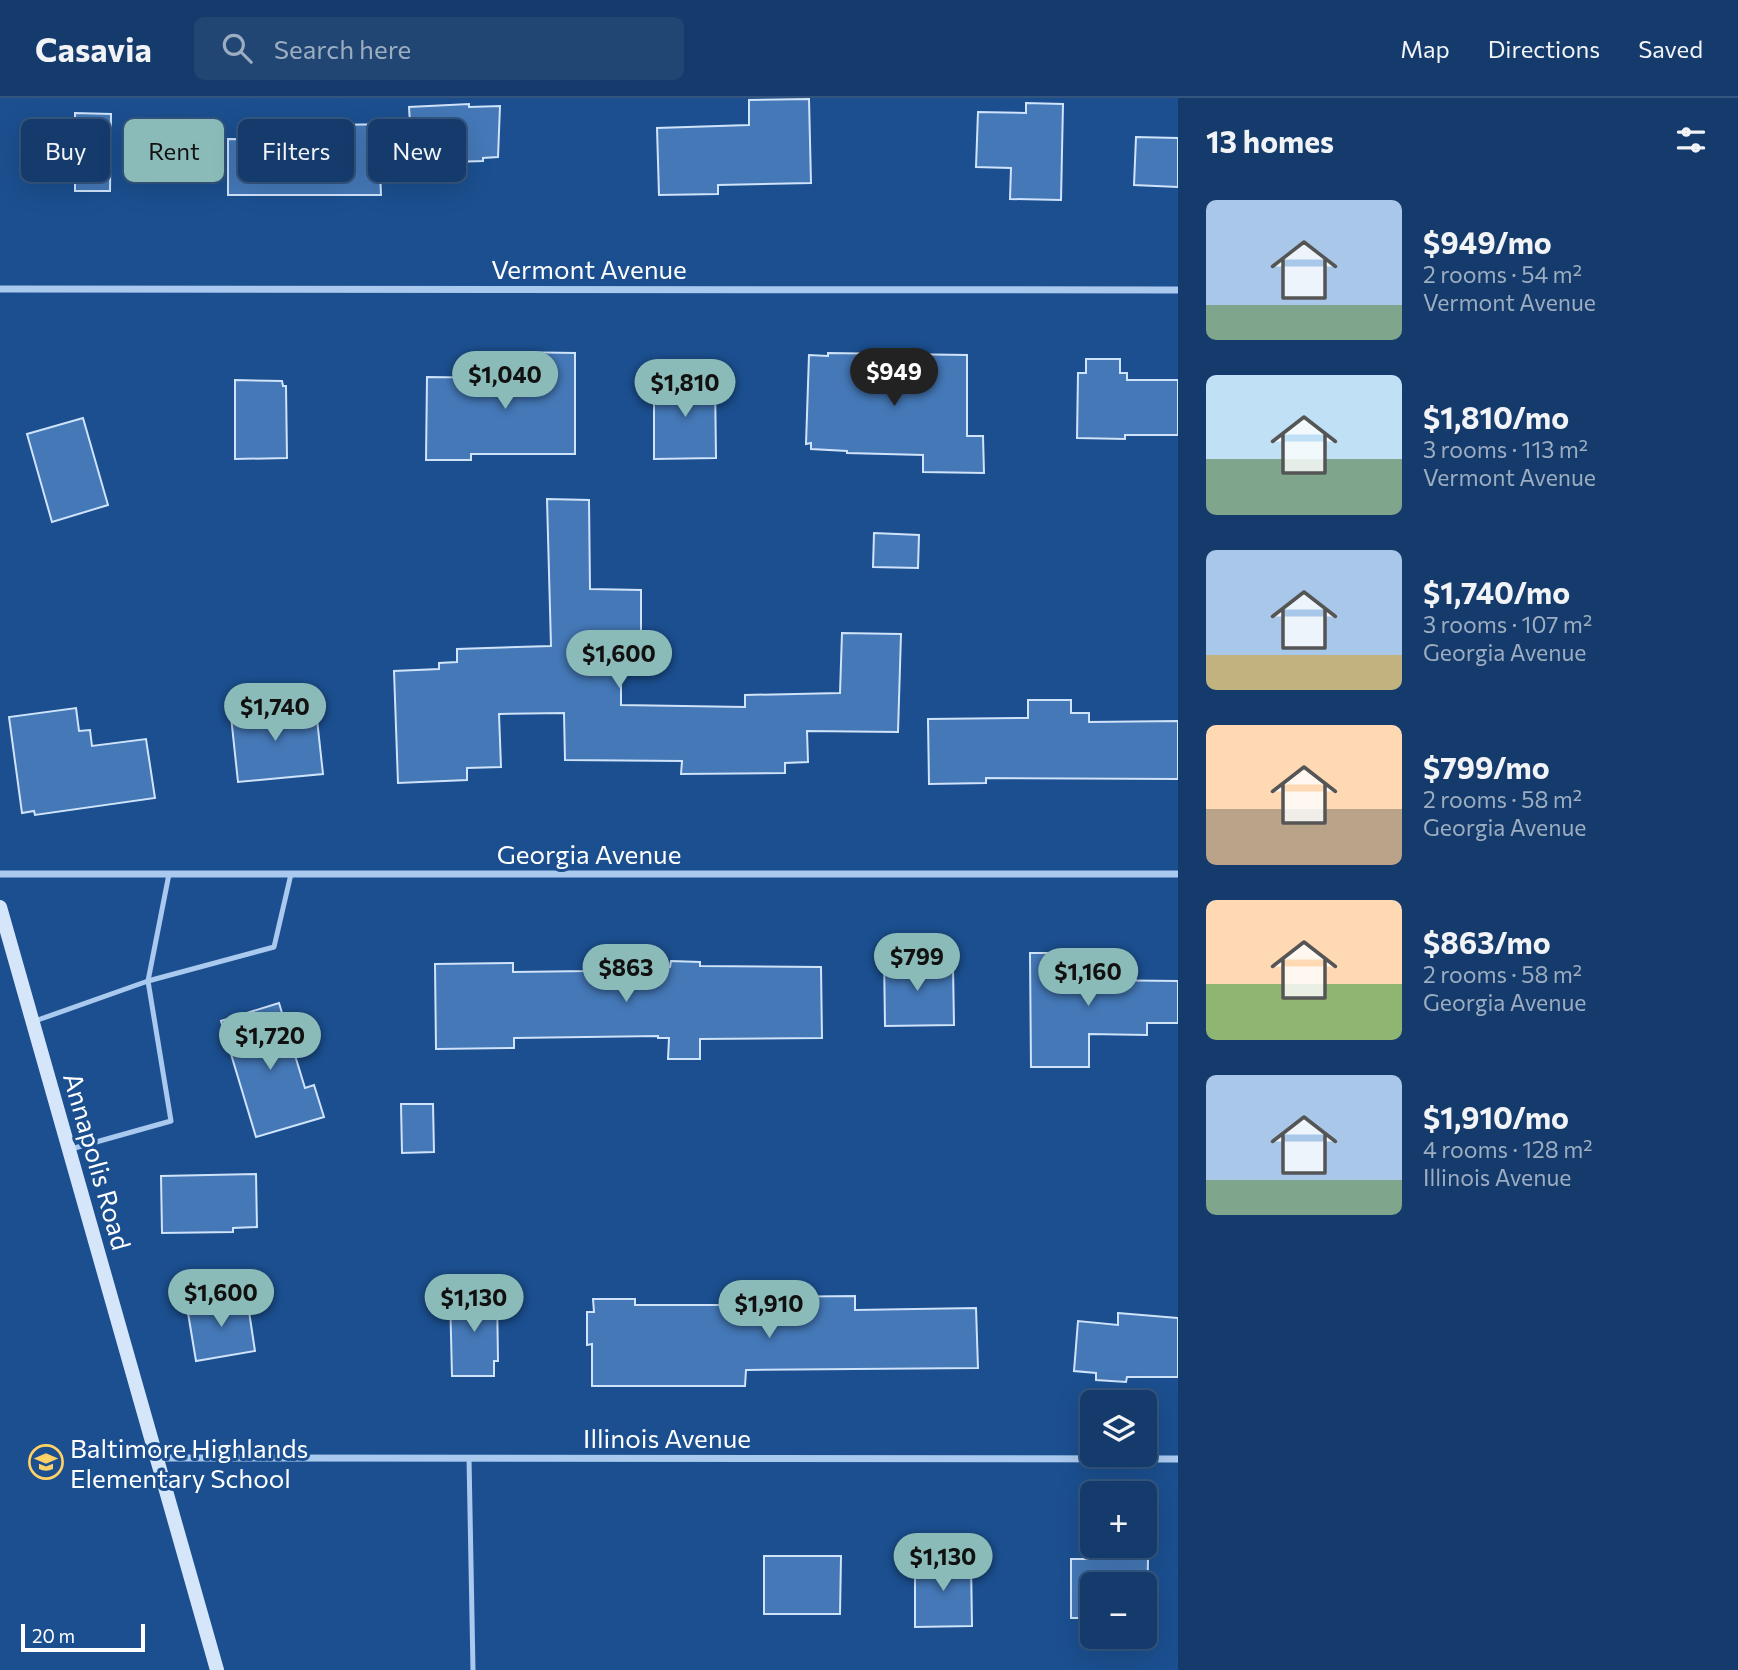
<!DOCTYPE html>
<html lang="en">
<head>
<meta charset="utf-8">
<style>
	:root { --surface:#143b6b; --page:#214673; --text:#f1f3f6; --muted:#9dadc1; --line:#33557e; --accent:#8bbbb9 }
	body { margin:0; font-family:Commissioner,sans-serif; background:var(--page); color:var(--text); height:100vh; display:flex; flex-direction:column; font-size:26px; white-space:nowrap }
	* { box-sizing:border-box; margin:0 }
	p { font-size:23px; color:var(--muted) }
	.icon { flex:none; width:38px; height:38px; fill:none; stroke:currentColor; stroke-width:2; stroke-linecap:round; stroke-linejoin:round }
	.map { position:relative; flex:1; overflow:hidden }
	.drawer { display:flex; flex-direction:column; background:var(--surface); width:560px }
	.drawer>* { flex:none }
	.hud { position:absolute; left:21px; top:21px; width:665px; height:63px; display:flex; gap:14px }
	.tools { position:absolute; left:1080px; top:1292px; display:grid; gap:14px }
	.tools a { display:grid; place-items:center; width:77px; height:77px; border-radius:10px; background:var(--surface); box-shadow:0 7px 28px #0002,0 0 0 2px var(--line); font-size:35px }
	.scale { position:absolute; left:21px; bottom:18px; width:124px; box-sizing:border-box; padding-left:7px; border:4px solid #fff; border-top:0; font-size:19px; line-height:24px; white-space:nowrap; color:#fff; -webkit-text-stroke:5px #1b4f8f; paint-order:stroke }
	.price { position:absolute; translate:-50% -60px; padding:0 16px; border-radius:24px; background:var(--accent); color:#111; font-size:23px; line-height:46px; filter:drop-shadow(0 2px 4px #0008) }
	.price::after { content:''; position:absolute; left:50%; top:42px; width:21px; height:16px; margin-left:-10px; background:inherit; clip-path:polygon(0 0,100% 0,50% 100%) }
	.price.active { background:#222; color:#fff }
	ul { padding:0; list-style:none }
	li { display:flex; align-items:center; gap:21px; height:175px; padding:0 28px }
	li span { display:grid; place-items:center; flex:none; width:196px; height:140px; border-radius:10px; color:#555 }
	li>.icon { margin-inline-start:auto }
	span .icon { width:84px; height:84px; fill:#fffc; stroke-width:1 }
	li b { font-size:30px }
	h2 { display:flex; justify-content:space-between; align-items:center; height:84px; padding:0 28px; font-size:30px }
	.pill { padding:0 24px; border-radius:10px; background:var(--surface); box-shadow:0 7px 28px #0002,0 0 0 2px var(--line); font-size:24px; line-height:63px }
	.pill.active { background:var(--accent); color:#111 }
	header { display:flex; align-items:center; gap:42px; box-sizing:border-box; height:98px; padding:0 35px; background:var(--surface); border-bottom:2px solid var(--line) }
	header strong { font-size:33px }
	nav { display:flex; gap:38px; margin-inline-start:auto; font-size:24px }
	.search { width:490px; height:63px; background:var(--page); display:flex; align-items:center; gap:18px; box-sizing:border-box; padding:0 24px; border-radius:10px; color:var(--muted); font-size:26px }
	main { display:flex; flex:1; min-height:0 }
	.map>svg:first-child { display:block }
	.building { fill:#4478b7; stroke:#cfe3fa; stroke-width:2 }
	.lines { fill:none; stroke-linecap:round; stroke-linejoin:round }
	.service { stroke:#a9c9ee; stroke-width:5 }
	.minor { stroke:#a9c9ee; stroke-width:7 }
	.secondary { stroke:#d6e6fa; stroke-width:14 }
	.labels { text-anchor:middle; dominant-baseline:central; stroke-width:6; stroke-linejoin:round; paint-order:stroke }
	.street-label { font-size:26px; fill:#fff; stroke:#1b4f8f }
	.poi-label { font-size:26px; fill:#fff; stroke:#1b4f8f; text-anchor:start }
</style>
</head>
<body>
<header>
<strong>Casavia</strong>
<div class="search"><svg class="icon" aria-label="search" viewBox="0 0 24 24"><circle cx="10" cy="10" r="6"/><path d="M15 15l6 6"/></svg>Search here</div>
<nav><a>Map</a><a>Directions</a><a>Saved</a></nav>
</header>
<main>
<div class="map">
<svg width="1178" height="1572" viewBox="0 0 1178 1572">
	<rect width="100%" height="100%" fill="#1b4f8f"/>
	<g class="building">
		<polygon points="809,1 811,85 718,87 718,96 659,97 657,30 749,27 749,2"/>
		<polygon points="1026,5 1063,6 1061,102 1010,101 1011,70 976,69 978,14 1026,15"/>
		<polygon points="469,6 469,9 500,8 498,59 483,60 483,63 453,64 453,68 380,72 381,97 228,97 228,41 318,42 318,27 410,26 409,9"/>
		<polygon points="75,15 111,16 110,93 75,93"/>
		<polygon points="1136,39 1178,40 1178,89 1134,87"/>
		<polygon points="513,254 575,255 575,356 471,356 471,362 426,362 427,279 513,280"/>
		<polygon points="828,255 967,257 967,338 983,338 984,375 923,374 923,357 847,355 847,353 811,351 811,345 806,346 809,257 828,258"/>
		<polygon points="1086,261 1120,261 1120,275 1127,275 1127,282 1178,282 1178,337 1125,337 1125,341 1077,340 1078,275 1086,275"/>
		<polygon points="715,281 716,360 654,361 654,282"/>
		<polygon points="235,282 282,283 283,288 286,288 287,360 235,361"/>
		<polygon points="83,320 108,407 52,424 27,336"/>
		<polygon points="547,401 589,402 590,491 641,492 641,544 621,544 621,607 745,609 745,597 840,595 842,535 901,536 898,634 807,633 808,664 785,665 785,675 681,676 682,663 565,662 564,615 499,616 501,669 467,670 467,682 398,685 394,573 439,571 439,565 457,564 457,551 551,548"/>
		<polygon points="874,435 919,437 918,470 873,469"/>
		<polygon points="1028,602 1071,602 1071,615 1089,615 1089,624 1178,623 1178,681 986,680 986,685 929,686 928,621 1028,620"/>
		<polygon points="270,605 271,617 316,612 323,676 238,684 230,609"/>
		<polygon points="76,610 79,633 90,632 92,648 146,641 155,700 35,717 34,713 22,715 9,619"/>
		<polygon points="1030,855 1088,855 1089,882 1178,883 1178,925 1147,925 1147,937 1089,936 1089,969 1031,969"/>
		<polygon points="884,856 917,856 917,869 953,868 954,927 885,928"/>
		<polygon points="671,863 700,864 700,868 821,869 822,940 700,941 700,961 668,961 669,940 658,940 658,938 514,940 514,950 436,951 435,866 513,865 513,874 588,873 588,870 670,869"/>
		<polygon points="279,905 305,990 314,987 324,1019 256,1039 221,923"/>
		<polygon points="401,1006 433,1006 434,1054 402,1055"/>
		<polygon points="256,1076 257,1129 233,1130 233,1134 162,1135 161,1078"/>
		<polygon points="450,1196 497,1196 498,1263 494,1263 494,1278 452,1278"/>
		<polygon points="855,1198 855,1212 976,1210 978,1270 746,1272 745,1288 592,1288 592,1246 587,1247 587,1214 594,1214 593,1201 635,1201 635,1207 763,1207 763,1199"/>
		<polygon points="247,1200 255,1253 196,1263 187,1209"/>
		<polygon points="1118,1215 1178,1220 1178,1279 1127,1279 1126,1284 1096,1282 1096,1275 1074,1273 1078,1223 1118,1227"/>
		<polygon points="764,1458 841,1458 840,1516 764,1516"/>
		<polygon points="949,1458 949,1464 971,1464 972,1528 915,1529 915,1459"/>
		<polygon points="1071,1461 1148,1461 1147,1520 1144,1520 1144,1486 1092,1486 1092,1520 1071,1520"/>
	</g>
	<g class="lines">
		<g class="service">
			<polyline points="35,923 148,883 169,776"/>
			<polyline points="71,1051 171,1023 148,883 274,849 291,776"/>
			<polyline points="469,1360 473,1572"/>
		</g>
		<g class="minor">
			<polyline points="0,191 1178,192"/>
			<polyline points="0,776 1178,776"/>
			<polyline points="158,1360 1178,1361"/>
		</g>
		<polyline class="secondary" points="0,809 217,1572"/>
	</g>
	<defs>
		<g id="school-ring" transform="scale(1.75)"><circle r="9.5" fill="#1b4f8f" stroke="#ffd166" stroke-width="1.5"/><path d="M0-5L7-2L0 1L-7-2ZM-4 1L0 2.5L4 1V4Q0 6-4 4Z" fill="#ffd166"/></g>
	</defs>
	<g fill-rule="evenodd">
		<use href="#school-ring" x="46" y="1364"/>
	</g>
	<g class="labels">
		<g class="street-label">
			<text x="589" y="170">Vermont Avenue</text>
			<text x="589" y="755">Georgia Avenue</text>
			<text transform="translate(98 1063) rotate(74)">Annapolis Road</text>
			<text x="667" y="1339">Illinois Avenue</text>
		</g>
		<g class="poi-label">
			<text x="70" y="1349">Baltimore Highlands<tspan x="70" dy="30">Elementary School</tspan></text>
		</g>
	</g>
</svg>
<div class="tools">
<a><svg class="icon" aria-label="layers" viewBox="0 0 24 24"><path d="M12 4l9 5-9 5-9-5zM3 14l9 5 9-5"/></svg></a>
<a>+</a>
<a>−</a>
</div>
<div class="scale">20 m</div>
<b class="price active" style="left:894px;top:310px">$949</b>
<b class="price" style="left:505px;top:313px">$1,040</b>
<b class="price" style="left:685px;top:321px">$1,810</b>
<b class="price" style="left:619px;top:592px">$1,600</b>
<b class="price" style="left:275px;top:645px">$1,740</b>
<b class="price" style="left:917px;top:895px">$799</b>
<b class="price" style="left:626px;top:906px">$863</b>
<b class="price" style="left:1088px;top:910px">$1,160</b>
<b class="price" style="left:270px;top:974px">$1,720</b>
<b class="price" style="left:221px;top:1231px">$1,600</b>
<b class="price" style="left:474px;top:1236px">$1,130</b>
<b class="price" style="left:769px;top:1242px">$1,910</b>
<b class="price" style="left:943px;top:1495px">$1,130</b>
<div class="hud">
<a class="pill">Buy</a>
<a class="pill active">Rent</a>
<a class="pill">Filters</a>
<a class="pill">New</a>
</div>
</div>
<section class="drawer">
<h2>13 homes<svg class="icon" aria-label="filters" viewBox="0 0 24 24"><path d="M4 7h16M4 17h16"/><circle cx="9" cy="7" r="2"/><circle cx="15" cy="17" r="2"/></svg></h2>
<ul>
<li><span style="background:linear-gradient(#a9c7e8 75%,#7fa58c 0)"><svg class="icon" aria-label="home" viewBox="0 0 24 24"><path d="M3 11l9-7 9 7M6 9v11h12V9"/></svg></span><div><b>$949/mo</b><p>2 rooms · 54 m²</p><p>Vermont Avenue</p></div></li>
<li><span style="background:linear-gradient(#bfe0f5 60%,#7fa58c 0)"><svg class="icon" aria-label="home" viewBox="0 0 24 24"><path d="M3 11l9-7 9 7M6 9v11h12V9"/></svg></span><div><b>$1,810/mo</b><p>3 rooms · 113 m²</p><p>Vermont Avenue</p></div></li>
<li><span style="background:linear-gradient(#a9c7e8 75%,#c2b280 0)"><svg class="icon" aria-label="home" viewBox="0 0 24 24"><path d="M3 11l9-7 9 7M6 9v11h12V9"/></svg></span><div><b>$1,740/mo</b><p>3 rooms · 107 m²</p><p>Georgia Avenue</p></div></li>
<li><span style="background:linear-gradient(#ffd9b3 60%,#b9a48a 0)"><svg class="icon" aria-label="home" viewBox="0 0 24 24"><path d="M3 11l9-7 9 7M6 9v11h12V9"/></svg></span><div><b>$799/mo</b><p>2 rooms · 58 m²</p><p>Georgia Avenue</p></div></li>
<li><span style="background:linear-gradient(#ffd9b3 60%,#8fb573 0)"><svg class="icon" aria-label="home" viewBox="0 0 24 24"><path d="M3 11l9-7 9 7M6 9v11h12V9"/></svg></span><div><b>$863/mo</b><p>2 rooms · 58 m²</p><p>Georgia Avenue</p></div></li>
<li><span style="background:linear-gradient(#a9c7e8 75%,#7fa58c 0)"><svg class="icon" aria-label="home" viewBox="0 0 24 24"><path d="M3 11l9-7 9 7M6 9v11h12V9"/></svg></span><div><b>$1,910/mo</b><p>4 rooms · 128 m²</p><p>Illinois Avenue</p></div></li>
</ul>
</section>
</main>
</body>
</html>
